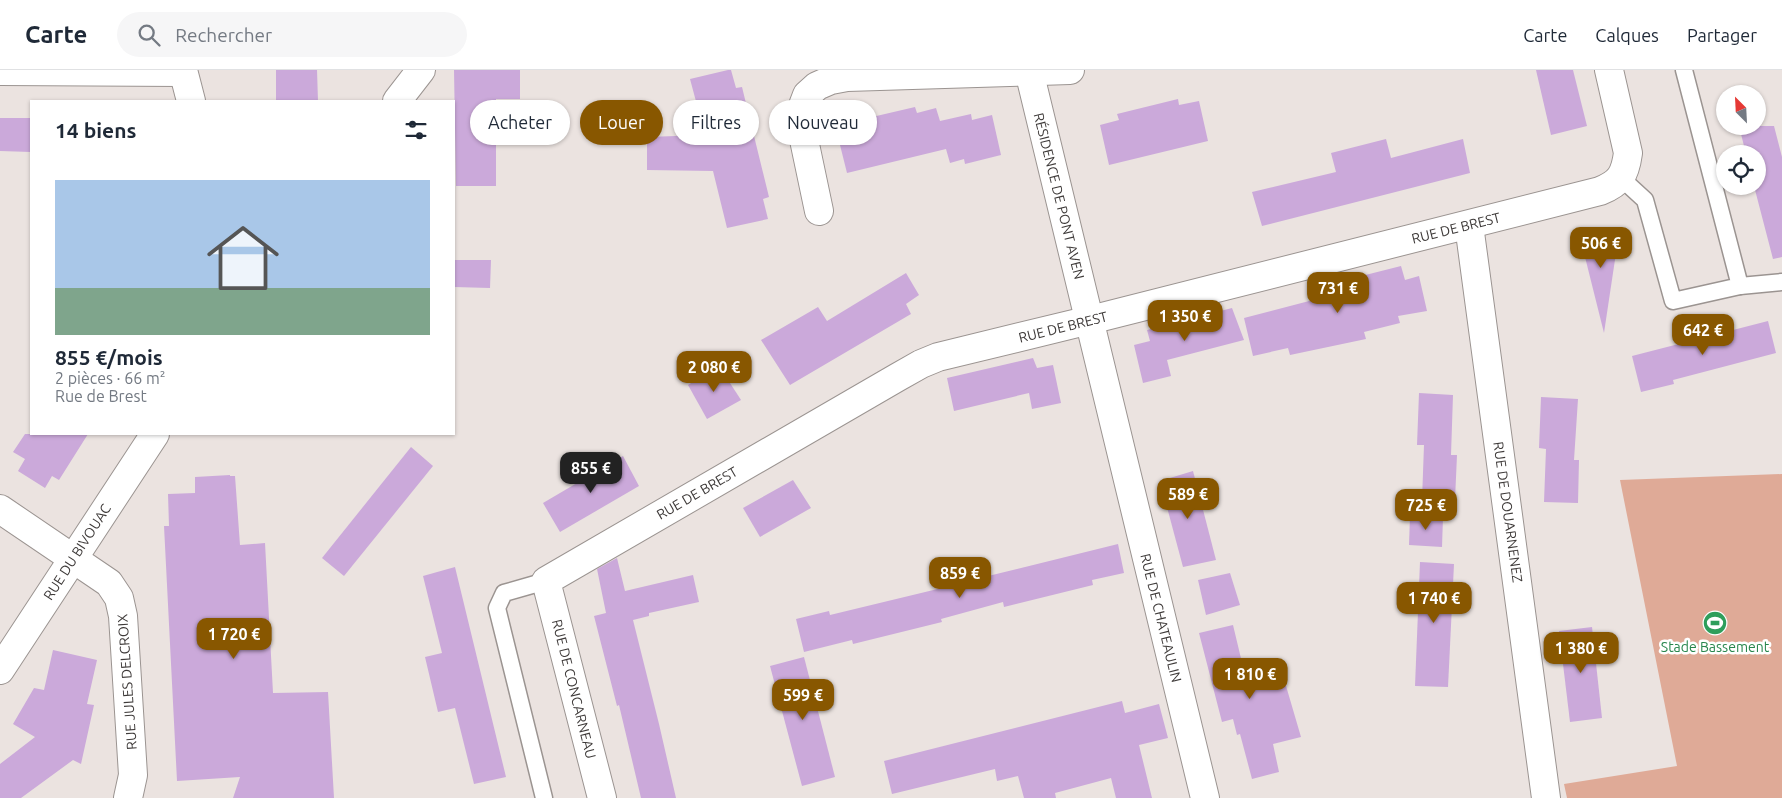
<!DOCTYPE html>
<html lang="fr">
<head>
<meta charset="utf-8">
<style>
	:root { --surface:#fff; --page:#f6f6f7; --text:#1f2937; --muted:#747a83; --line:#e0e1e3; --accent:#885700 }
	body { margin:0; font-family:Ubuntu,sans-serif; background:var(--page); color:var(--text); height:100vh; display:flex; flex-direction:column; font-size:19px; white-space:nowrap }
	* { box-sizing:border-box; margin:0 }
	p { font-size:16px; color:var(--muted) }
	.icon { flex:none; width:28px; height:28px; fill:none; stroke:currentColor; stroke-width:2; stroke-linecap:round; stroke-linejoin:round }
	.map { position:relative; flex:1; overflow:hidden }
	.side { position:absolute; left:30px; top:30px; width:425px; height:335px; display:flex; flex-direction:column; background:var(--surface); border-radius:0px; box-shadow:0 1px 4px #0004 }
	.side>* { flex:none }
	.guide { position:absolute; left:470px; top:30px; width:475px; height:45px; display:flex; gap:10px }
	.needle { width:32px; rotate:336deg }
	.controls { position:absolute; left:1716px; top:15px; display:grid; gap:10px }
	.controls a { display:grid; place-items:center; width:50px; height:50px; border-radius:50%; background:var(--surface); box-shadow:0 1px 4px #0004; font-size:25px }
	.price { position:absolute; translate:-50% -42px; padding:0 11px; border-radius:10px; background:var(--accent); color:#fff; font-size:16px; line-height:32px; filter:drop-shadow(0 1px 2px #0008) }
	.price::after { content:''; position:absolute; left:50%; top:30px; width:15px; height:11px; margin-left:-8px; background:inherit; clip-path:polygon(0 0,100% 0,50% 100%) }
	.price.current { background:#222; color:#fff }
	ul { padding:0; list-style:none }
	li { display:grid; align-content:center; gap:10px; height:265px; padding:0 25px }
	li+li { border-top:1px solid var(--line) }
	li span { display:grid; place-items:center; height:155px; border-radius:0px; color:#555 }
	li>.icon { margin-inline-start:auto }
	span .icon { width:90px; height:90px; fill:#fffc; stroke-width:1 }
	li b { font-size:21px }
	h2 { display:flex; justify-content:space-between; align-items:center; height:60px; padding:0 25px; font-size:21px }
	.pill { padding:0 18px; border-radius:22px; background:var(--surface); box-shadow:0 1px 4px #0004; font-size:18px; line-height:45px }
	.pill.current { background:var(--accent); color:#fff }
	header { display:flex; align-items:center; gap:30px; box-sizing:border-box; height:70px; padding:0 25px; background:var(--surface); border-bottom:1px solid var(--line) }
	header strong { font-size:24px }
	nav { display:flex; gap:28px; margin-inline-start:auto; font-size:18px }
	.search { width:350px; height:45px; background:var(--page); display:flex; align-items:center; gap:12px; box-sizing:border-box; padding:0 18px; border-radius:28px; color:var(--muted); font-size:19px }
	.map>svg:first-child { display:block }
	.green { fill:#dfaa97 }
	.building { fill:#cba9da }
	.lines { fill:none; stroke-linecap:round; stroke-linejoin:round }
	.service-casing { stroke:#9b9491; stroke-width:19 }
	.minor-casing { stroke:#9b9491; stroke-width:30 }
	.service { stroke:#fff; stroke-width:16 }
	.minor { stroke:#fff; stroke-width:28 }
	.labels { text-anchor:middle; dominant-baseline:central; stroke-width:5; stroke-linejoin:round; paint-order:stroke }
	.street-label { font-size:14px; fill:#3e3a39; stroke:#fff }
	.leisure-label { font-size:14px; fill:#27864d; stroke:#fff }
</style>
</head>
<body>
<header>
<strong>Carte</strong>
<div class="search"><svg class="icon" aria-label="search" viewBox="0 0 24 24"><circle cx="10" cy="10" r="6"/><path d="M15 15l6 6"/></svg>Rechercher</div>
<nav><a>Carte</a><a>Calques</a><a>Partager</a></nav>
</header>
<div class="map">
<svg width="1782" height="728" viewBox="0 0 1782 728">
	<rect width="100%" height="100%" fill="#ebe3e0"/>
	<polygon class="green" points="1782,404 1782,728 1567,728 1564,714 1677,696 1620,410"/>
	<g class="building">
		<polygon points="276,0 317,0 318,31 276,31"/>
		<polygon points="454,0 520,0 520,29 496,29 496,116 456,116"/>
		<polygon points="728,0 731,0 736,18 742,17 769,127 763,129 768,149 727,158 713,101 647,100 647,67 705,65 690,9"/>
		<polygon points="1536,0 1573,0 1587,56 1551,65"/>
		<polygon points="1178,29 1179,35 1199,31 1208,71 1109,95 1100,55 1119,50 1117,44"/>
		<polygon points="915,37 917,43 936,38 940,51 971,44 972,50 992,45 1001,85 965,94 964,89 950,93 946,79 847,103 837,63 856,58 855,51"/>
		<polygon points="0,48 31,48 31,82 0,81"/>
		<polygon points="1758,56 1774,56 1782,87 1782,187 1773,189 1754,116 1758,116 1758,84 1746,84 1740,60"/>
		<polygon points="1386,69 1391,88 1463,69 1470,103 1262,156 1252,122 1336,102 1331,83"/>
		<polygon points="1619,163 1604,263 1581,171"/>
		<polygon points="454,190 491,190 490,218 454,217"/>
		<polygon points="1401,196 1405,210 1419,206 1427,241 1398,246 1400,253 1364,262 1366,269 1290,285 1288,278 1253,286 1244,248 1313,230 1310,219"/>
		<polygon points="906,203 919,225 906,234 911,244 790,315 761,270 818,237 827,251"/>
		<polygon points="1232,238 1244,270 1167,290 1171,306 1143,313 1134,275 1150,271 1147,260"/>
		<polygon points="1768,251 1776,283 1673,310 1674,314 1641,322 1632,286"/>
		<polygon points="1033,288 1037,298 1053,295 1061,333 1032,339 1029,323 954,341 947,308"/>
		<polygon points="719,296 741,330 707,349 688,315"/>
		<polygon points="1419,323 1453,325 1451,385 1457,385 1455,430 1422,430 1424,375 1417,375"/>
		<polygon points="1541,327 1578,329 1574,390 1579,390 1578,433 1544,432 1546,379 1539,378"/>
		<polygon points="25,364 88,364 59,410 52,406 45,418 18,401 25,389 13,382"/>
		<polygon points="411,377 433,396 344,506 322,488"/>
		<polygon points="623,386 639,416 560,462 543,433"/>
		<polygon points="1193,401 1216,490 1183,497 1160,411"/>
		<polygon points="230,405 230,406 235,406 240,475 265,473 273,623 328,622 334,728 233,728 240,707 177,711 164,456 169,456 168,424 195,423 195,407"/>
		<polygon points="793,410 811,438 760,467 743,438"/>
		<polygon points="1410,446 1443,447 1442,477 1409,475"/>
		<polygon points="1118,474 1124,503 1092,510 1093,515 1004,537 1003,532 941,549 942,552 853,574 852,570 804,582 796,549 829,541 830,545 950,516 949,512 979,504 980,508"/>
		<polygon points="617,488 625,521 693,505 699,532 649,543 649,546 633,550 659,654 676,728 641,728 619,635 617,636 594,546 606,543 597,499"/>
		<polygon points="1420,492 1454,494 1448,617 1415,616"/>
		<polygon points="455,497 506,707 474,714 455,638 438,642 425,587 442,583 423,506"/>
		<polygon points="1230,503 1240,535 1206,545 1198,510"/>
		<polygon points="1233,555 1244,601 1279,592 1301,667 1273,674 1279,702 1252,709 1240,664 1237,665 1233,649 1222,652 1199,563"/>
		<polygon points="1592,557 1602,648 1570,652 1559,561"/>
		<polygon points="53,580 97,590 87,634 94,635 81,694 73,690 21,728 0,728 0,694 35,667 13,654 34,618 44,620"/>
		<polygon points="804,587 835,707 802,716 770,596"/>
		<polygon points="1122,631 1125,643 1159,634 1168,668 1139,675 1152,728 1116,728 1111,708 1055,723 1056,728 1024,728 1018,706 997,711 995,699 892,724 884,691"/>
	</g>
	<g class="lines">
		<g class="service-casing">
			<g id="service">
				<polyline points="1621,108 1645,130 1673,231 1740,216 1684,0"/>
				<polyline points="1740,216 1782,212"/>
				<polyline points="544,728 497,538 504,523 546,511"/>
			</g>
		</g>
		<g class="minor-casing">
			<g id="minor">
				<polyline points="183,0 191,31"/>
				<polyline points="0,1 183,2"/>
				<polyline points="1029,1 1205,728"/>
				<polyline points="397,31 421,0"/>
				<polyline points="819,141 799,46 807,25 817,16 831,10 847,7 1070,0"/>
				<polyline points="1469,155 1546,728"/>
				<polyline points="0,439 109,513 119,528 123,546 133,705 128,728"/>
				<polyline points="0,600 155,364"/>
				<path d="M602,728L546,511L898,307L921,294L938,287L1090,250L1600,121C1620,113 1625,105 1628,83L1609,0"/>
			</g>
		</g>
		<use href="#service" class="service"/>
		<use href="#minor" class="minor"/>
	</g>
	<defs>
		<g id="stadium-disc" transform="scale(1.25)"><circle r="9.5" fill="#2e9e5b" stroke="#fff"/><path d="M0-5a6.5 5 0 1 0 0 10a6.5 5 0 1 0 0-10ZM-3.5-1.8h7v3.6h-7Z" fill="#fff"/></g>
	</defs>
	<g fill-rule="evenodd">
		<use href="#stadium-disc" x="1715" y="553"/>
	</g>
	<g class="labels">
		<g class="street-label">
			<text transform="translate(1059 126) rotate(76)">RÉSIDENCE DE PONT AVEN</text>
			<text transform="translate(1456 158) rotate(-14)">RUE DE BREST</text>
			<text transform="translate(1063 257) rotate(-14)">RUE DE BREST</text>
			<text transform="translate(697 423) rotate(-30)">RUE DE BREST</text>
			<text transform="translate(1508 442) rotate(82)">RUE DE DOUARNENEZ</text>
			<text transform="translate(77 482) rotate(-57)">RUE DU BIVOUAC</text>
			<text transform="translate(1161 548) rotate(76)">RUE DE CHATEAULIN</text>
			<text transform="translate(127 612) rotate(-94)">RUE JULES DELCROIX</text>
			<text transform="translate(574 619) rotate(76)">RUE DE CONCARNEAU</text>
		</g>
		<g class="leisure-label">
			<text x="1715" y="577">Stade Bassement</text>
		</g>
	</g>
</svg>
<div class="controls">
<a><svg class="needle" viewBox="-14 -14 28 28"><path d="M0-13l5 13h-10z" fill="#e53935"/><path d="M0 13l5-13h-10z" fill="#747a83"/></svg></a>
<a><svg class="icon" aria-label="locate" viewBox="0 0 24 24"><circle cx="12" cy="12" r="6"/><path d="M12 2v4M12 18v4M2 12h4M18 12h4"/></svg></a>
</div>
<b class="price" style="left:1601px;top:199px">506 €</b>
<b class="price" style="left:1338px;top:244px">731 €</b>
<b class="price" style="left:1185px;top:272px">1 350 €</b>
<b class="price" style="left:1703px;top:286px">642 €</b>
<b class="price" style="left:714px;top:323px">2 080 €</b>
<b class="price current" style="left:591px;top:424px">855 €</b>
<b class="price" style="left:1188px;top:450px">589 €</b>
<b class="price" style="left:1426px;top:461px">725 €</b>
<b class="price" style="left:960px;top:529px">859 €</b>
<b class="price" style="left:1434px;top:554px">1 740 €</b>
<b class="price" style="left:234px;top:590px">1 720 €</b>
<b class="price" style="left:1581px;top:604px">1 380 €</b>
<b class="price" style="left:1250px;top:630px">1 810 €</b>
<b class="price" style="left:803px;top:651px">599 €</b>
<div class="guide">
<a class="pill">Acheter</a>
<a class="pill current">Louer</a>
<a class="pill">Filtres</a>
<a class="pill">Nouveau</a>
</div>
<section class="side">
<h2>14 biens<svg class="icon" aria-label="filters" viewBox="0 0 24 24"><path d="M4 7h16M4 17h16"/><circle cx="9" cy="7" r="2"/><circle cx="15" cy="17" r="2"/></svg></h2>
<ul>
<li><span style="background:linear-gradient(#a9c7e8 70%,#7fa58c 0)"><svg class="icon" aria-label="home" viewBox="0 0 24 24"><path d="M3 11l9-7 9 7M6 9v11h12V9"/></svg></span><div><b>855 €/mois</b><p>2 pièces · 66 m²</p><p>Rue de Brest</p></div></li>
</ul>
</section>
</div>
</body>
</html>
